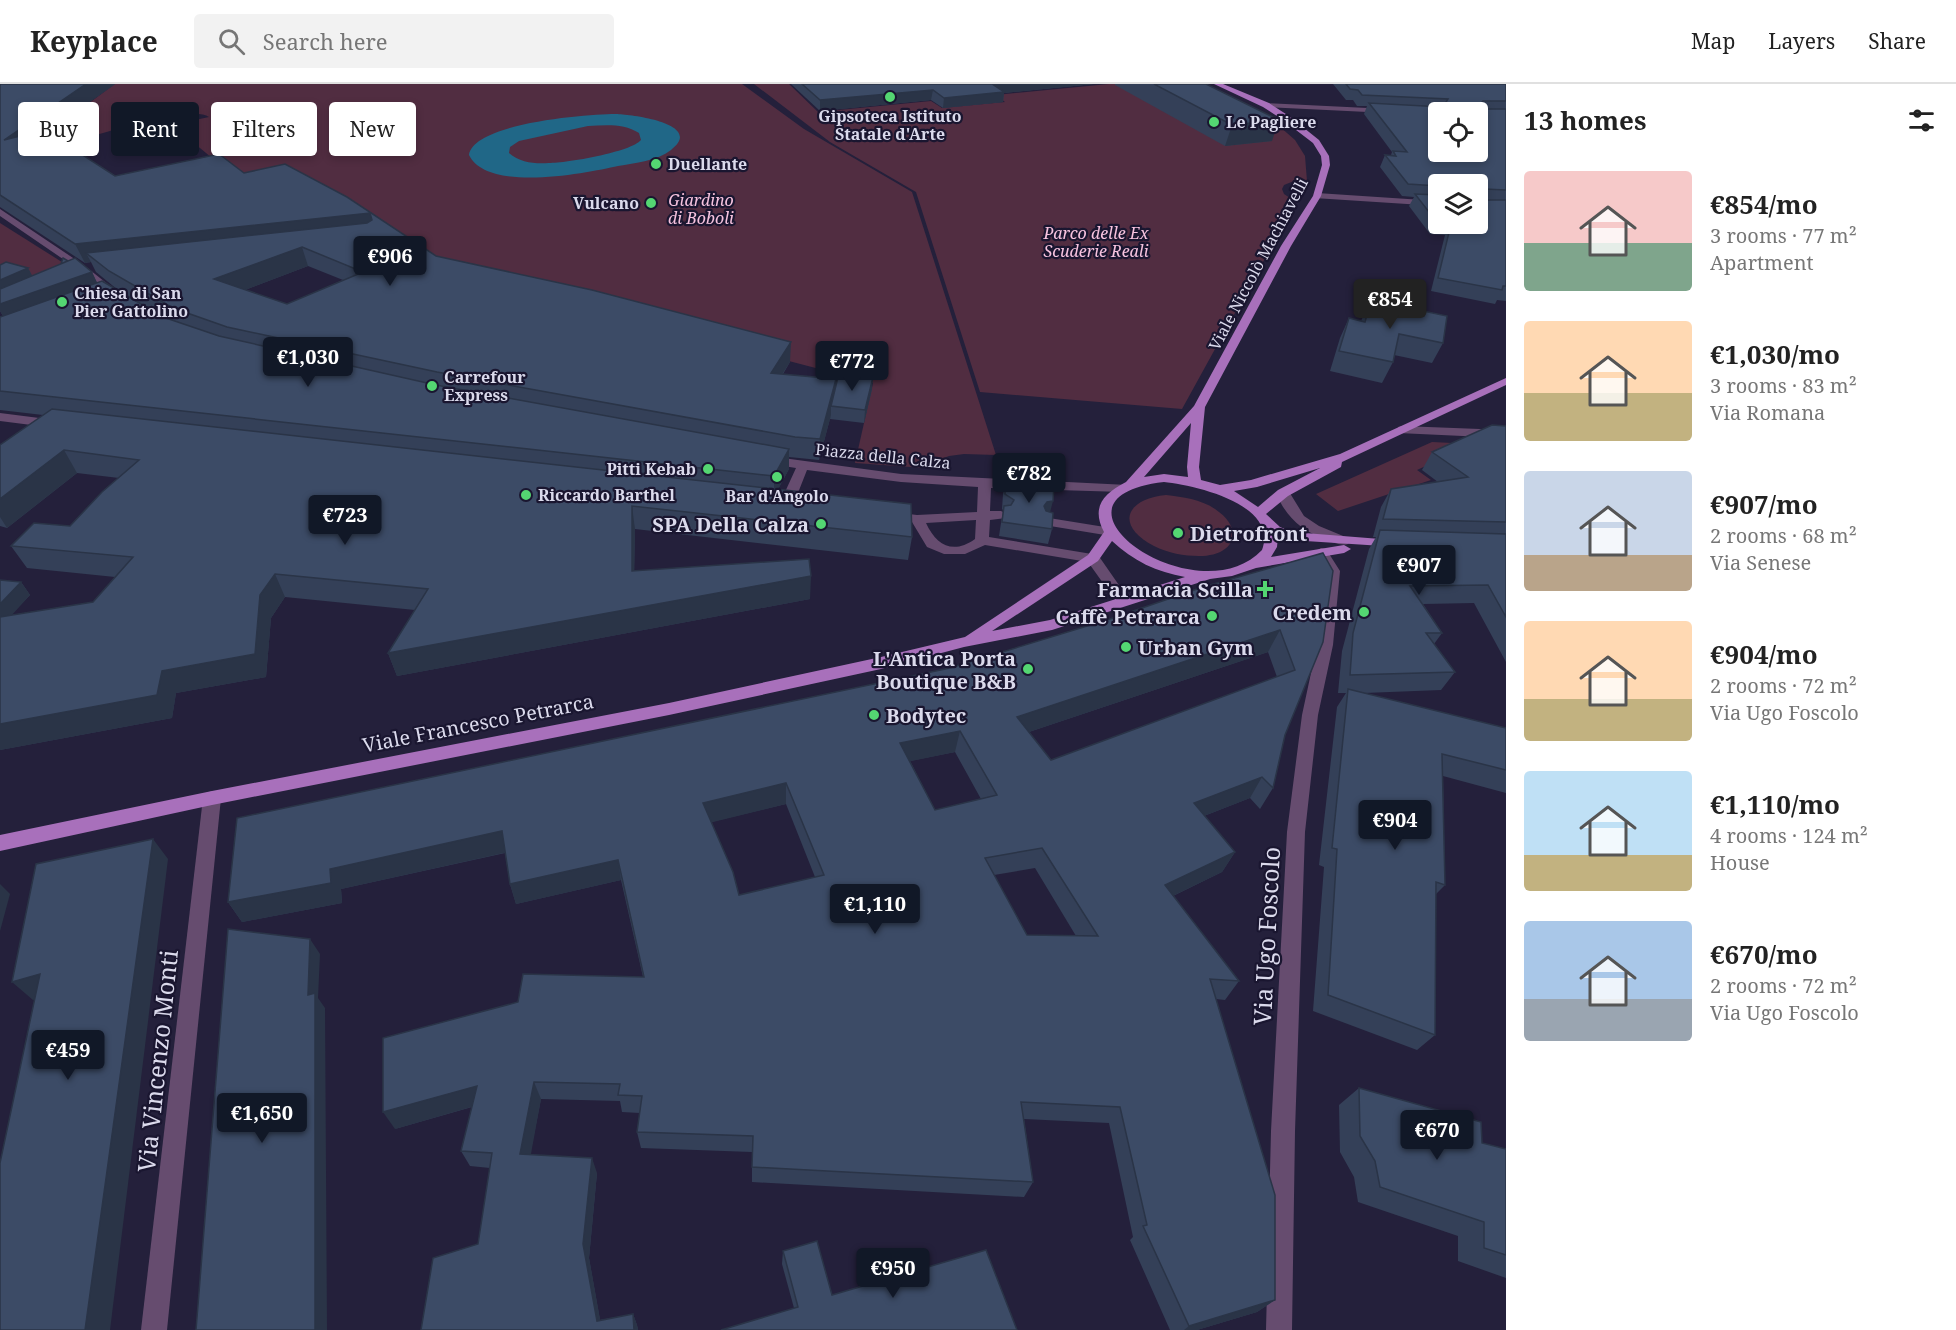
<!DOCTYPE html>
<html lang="en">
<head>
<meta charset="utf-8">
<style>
	:root { --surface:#fff; --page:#f2f2f2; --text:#222; --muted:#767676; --line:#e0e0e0; --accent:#111827 }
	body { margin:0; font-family:"Noto Serif",serif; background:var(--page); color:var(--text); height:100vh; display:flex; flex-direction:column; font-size:22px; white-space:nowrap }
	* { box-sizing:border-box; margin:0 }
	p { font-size:20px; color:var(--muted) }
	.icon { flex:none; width:33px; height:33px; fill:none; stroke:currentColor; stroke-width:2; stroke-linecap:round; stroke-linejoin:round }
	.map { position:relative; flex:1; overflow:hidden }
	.side { display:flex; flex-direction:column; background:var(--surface); width:450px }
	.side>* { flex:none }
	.hud { position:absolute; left:18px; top:18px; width:570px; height:54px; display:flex; gap:12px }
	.controls { position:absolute; left:1428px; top:18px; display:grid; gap:12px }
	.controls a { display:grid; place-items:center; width:60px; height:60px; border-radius:6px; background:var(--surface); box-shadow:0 3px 9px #0003; font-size:30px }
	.price { position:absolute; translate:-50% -51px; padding:0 14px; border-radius:6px; background:var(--accent); color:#fff; font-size:20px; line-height:39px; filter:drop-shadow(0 2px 3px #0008) }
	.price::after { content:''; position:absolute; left:50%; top:36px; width:18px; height:14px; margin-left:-9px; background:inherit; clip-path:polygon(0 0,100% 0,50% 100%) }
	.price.active { background:#222; color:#fff }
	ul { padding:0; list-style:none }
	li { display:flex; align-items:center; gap:18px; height:150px; padding:0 18px }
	li span { display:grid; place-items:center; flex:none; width:168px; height:120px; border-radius:6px; color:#555 }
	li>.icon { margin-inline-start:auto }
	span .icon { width:72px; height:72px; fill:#fffc; stroke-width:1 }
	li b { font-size:26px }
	h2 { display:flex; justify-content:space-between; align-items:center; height:72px; padding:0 18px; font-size:26px }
	.tag { padding:0 21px; border-radius:6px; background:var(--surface); box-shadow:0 3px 9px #0003; font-size:21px; line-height:54px }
	.tag.active { background:var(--accent); color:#fff }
	header { display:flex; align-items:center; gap:36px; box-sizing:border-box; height:84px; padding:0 30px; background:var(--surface); border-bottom:2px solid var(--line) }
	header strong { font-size:28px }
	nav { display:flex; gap:33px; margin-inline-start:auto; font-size:21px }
	.search { width:420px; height:54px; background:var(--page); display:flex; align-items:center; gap:15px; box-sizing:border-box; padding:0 21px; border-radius:6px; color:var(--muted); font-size:22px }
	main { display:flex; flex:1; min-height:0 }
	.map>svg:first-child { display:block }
	.green { fill:#512d41 }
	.water { fill:#206787; fill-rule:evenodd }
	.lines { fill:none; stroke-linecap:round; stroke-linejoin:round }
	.minor { fill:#664c6f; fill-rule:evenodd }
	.primary { fill:#a870bb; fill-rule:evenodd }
	.wall { fill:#344058; fill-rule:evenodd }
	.shaded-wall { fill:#2a3447 }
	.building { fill:#3c4b66; stroke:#2a3447; stroke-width:1.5; fill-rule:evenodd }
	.poi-dot { fill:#54d672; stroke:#1a1630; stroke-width:2 }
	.labels { text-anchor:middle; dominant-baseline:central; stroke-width:4.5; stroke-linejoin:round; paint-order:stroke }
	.far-poi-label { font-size:16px; font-weight:bold; fill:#dbdaec; stroke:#1a1630; text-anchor:start }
	.far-park-label { font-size:16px; font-style:italic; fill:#f7c3df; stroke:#1a1630 }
	.far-street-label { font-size:16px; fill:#dbdaec; stroke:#1a1630 }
	.poi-label { font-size:20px; font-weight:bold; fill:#dbdaec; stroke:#1a1630; text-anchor:end }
	.street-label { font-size:20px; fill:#dbdaec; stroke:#1a1630 }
	.near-street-label { font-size:24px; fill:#dbdaec; stroke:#1a1630 }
</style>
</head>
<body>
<header>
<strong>Keyplace</strong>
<div class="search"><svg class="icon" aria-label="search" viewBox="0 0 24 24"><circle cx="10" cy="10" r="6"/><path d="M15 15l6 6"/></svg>Search here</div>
<nav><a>Map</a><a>Layers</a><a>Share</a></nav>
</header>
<main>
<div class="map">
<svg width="1506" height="1246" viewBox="0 0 1506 1246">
	<rect width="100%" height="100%" fill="#24203b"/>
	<g class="green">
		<path d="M115,0H742L804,45L912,108L996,371L964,370L949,372L936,377L925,384L855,379L873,299L440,186L251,106L172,41L209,33C192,21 112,47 89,53L77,60L0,84Z"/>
		<polygon points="754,0 789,0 818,28 931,17 942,24 1005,18 996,11 1109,0 1200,0 1271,35 1295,56 1305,72 1307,97 1294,97 1284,101 1282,105 1284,110 1296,118 1182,325 980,308 916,108 830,58"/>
		<polygon points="0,139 73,185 0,204"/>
		<polygon points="1432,358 1473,360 1417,386 1431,396 1338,427 1316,410"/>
		<path d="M1166,411C1183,413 1200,415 1215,425C1246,446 1234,472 1199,472C1184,472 1168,469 1154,462C1115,442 1125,415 1166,411Z"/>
	</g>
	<path class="water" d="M615,30C628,30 706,39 671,66C657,77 635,79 618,82C587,89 487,109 469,71C473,39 588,30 615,30ZM588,42C605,41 624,39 639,49L641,56C631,68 567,79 549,79C536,80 520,79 509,69L510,63L519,57Z"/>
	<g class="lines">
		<g class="minor">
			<polygon points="1263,19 1388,25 1392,27 1388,29 1266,23"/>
			<polygon points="1317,109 1438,117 1438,122 1314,114 1314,110"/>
			<polygon points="0,125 85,182 120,210 120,214 112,214 79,186 0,132"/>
			<polygon points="0,329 55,336 61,340 55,344 0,337"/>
			<polygon points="1402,342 1506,346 1506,354 1398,349 1398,343"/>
			<path d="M768,372L901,390L1128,401L1130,404L1123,408L991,404L990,427H1001L1008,431L1006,434L990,436L989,453L1098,471L1130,517L1128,520H1118L1088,478L985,461L965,470H944L927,463L912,438L892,436L885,432L892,428L917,431L977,428L978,403L901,398L807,386L794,419L787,423L780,419L796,384L764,379L762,376L764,373ZM976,436L975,455C953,471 936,461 926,439Z"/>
			<path d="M1283,405L1288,406L1304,432L1319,442L1348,454L1350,457L1348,460C1340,462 1332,458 1324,455C1301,446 1286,433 1276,409Z"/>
			<polygon points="1049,434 1111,444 1118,448 1111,452 1044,441 1042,438 1044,435"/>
			<polygon points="1321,464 1326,465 1340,487 1333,561 1318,631 1305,748 1295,1047 1292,1246 1266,1246 1271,1047 1287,748 1302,631 1317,561 1326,487 1314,468"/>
			<polygon points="212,707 218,709 221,714 167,1246 141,1246 203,714 206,709"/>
		</g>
		<path class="primary" d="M1214,0H1223L1269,19L1289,32L1319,56L1329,72L1330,81L1321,112L1291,162L1205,323L1199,383L1201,396L1220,401L1251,396L1340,370L1506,294V301L1342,378L1341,383L1288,412L1266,430L1280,443L1292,448L1393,456L1398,457L1400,460L1398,463L1290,456L1278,452L1277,463L1271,473L1344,461L1351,465L1344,469L1256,484L1232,492L1210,495L1052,546L964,563L881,585L669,631L212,721L0,767V751L212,707L669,619L881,573L965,553L1088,471L1104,448C1091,423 1103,410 1126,398L1194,322L1281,162L1313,112L1322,81L1321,72L1313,59L1283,36L1263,23ZM1191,339L1187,383L1188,393L1164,390L1144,393ZM1320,384L1278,406L1258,423L1234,407L1257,403ZM1164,398C1194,401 1279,420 1262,466C1196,535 1026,414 1164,398ZM1112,457C1133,477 1157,488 1185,493L1050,536L992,547L1098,477Z"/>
	</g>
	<g class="wall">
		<path d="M0,0H115L47,48L115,92L244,89L285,80L436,172L790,278L783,290L836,295L835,305H872L864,339L830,335L831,331L819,376L789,373V385L778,405L912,453L908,476L635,445L634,487L810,515L397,592L388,569L415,526L285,513L271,534L266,593L176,609L172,634L0,666V496L21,498L30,511L11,531L93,518L115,493L27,484L11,462L70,442L119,394L77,389L7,444L0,442V361L43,331L0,326V233L3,232L0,227V181L28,184L32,192L68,177L92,188L97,199L164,233L118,206L96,188L91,178L85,179L0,123ZM308,182L343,196L287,220L245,206Z"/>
		<polygon points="791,0 1094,0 1004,9 1003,18 943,24 931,16 820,27"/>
		<polygon points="1115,0 1206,0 1272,57 1225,62 1115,1"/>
		<path d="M1333,0H1506V217L1497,216L1495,220L1431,207L1445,151L1430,150L1409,122L1414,113L1402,112L1380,83L1385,71H1391L1392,68L1364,30L1367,22H1357L1353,16H1346ZM1438,100H1478V140H1438Z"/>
		<polygon points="1371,216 1443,259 1432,279 1394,271 1393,278 1382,299 1330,287 1340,254 1349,234 1361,237"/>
		<polygon points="1506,342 1506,578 1474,519 1423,520 1442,549 1434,560 1455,588 1441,606 1364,609 1506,644 1506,709 1443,692 1445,801 1436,810 1435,951 1417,966 1313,927 1324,783 1319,781 1337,623 1346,609 1338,609 1342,567 1369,465 1376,453 1373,453 1381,423 1391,405 1438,398 1422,386 1432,368"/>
		<polygon points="1006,395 1050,429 1052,445 1048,460 999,452 1003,426 1002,425 1003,410"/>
		<path d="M1323,469L1285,651L1273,704L1260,725L1250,714L1204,732L1235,768L1222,788L1173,812L1239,897L1225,916L1216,915L1275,1216L1257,1228L1197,1246H1170L1130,1156L1133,1153L1109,1039L1024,1035L1033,1098L1024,1113L752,1098V1068L641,1064L637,1048L640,1029L622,1028L620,1017L541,1015L530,1071L597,1089L589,1174L600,1236L633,1230L637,1241L638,1246H421L478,1160L490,1084L470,1082L461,1067L472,1023L395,1045L643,893L621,796L516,820L510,800L505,769L341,805L342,819L242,838L228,818L950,584ZM1268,568L1277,593L1051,676L1029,648ZM955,668L981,715L935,726L910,677ZM786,720L815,793L739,811L711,738ZM1035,784L1076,852L1027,851L994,791Z"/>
		<polygon points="1359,1004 1482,1059 1506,1065 1506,1194 1458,1177 1458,1152 1358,1118 1354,1093 1340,1068 1339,1021"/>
		<polygon points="783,1167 832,1211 794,1224 782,1180"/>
	</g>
	<g class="shaded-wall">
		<polygon points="86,0 115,0 12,73 4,56"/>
		<polygon points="992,0 1094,0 1004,9 1003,18 943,24 944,14"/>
		<polygon points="933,6 931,16 820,27 820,16"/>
		<polygon points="1279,36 1272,57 1225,62 1232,41"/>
		<polygon points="370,129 375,148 86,169 91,178 85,179 75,160"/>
		<polygon points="302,163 308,182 221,215 214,195"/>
		<polygon points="28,184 38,202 0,219 0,196"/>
		<polygon points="92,188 102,209 9,242 0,227 0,220"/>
		<polygon points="791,258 790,278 770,309 771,289"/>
		<polygon points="873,293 872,305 864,339 865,326"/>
		<polygon points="836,295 835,316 831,322 831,331 819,376 820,355"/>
		<polygon points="789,365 789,385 774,413 774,392"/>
		<polygon points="64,366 77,389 7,444 0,433 0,415"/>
		<polygon points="1053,417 1049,432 1040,437 1044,422 1047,418"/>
		<polygon points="632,422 635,445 634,510 632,487"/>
		<polygon points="275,490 285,513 271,534 266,593 176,609 172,634 0,666 0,640 162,587 260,511"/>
		<polygon points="811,492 810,515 397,592 388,569"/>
		<polygon points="21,498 30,511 0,544 0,520"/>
		<polygon points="1280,546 1268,568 1011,654 1017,633"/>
		<polygon points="960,647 955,668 897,680 900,659"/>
		<polygon points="1262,693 1250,714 1183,740 1194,719"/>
		<polygon points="786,699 786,720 705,740 703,719"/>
		<polygon points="502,747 508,768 341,805 342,819 242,838 228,818 330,785"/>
		<polygon points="153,755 168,775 110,1246 85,1246"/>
		<polygon points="1235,768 1222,788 1154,821 1165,801"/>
		<polygon points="618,776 621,796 516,820 510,800"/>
		<polygon points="0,800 10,810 0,847"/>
		<polygon points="310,855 320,870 318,914 325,924 327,1246 315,1246 308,911"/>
		<polygon points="40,890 60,909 33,916 12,898"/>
		<polygon points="534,998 541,1015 528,1086 520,1070"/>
		<polygon points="477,1002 485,1019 395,1045 383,1028"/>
		<polygon points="592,1074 597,1089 589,1174 602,1246 597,1237 583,1160"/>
		<polygon points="1275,1216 1257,1228 1197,1246 1184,1246 1189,1242"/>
		<polygon points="633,1230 637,1241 638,1246 634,1246"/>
	</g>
	<g class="building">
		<path d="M0,0H86L4,56L44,46L115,92L219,70L244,89L285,80L347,113L436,172L592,206L791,258L771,289L836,295L820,355L795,353L437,288L227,243L173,224L109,187L86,169L367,139L372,136L370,129L75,160L0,111ZM302,163L363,188L287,220L214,195Z"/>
		<polygon points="802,0 992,0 1004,8 944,14 933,6 820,16"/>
		<polygon points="1154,0 1206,0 1279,36 1232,41"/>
		<path d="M1346,0H1506V17H1483L1481,19L1483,25H1506V106L1484,105L1482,107L1484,116H1506V202H1503L1502,206L1438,194L1451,140H1478V100H1438V102L1408,100L1385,71L1396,72L1393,67L1407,68L1369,19L1443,23L1448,15L1362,11L1358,6L1350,5ZM1438,28H1478V68H1438Z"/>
		<polygon points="1415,110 1438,111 1438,138 1436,137"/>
		<polygon points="63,174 68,177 61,180"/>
		<polygon points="75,174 92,188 0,220 0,205"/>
		<polygon points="6,178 28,184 0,196 0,181"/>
		<polygon points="102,197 163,233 219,252 436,301 789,365 774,392 0,307 0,233"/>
		<polygon points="1371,216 1447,232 1443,259 1399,250 1393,278 1339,267 1349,234 1365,238"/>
		<polygon points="839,289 873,293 865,326 831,322"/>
		<polygon points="52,325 911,420 912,453 632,422 632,487 809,475 811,492 388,569 428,505 275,490 260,511 255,570 162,587 157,611 0,640 0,533 93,518 133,473 11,462 34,439 70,442 102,408 139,376 64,366 0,415 0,361"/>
		<polygon points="1492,341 1506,342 1506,438 1383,435 1391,405 1468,393 1432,368"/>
		<polygon points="1006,395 1054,401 1053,417 1047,418 1044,422 1046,427 1053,429 1052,445 1002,438 1004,422 1011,421 1014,416 1005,410"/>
		<polygon points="1380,446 1506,450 1506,533 1488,501 1410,502 1442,549 1426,549 1455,588 1350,591 1353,549"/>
		<path d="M1323,469L1333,487L1323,558L1285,651L1273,704L1262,693L1194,719L1235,768L1165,801L1239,897L1210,895L1275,1111V1216L1189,1242L1143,1142L1147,1141L1120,1023L1021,1018L1033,1098L752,1083L753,1052L637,1048L642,1012L618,1011L620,1000L534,998L520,1070L592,1074L583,1160L597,1237L633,1230L634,1246H421L433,1174L478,1160L492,1069L461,1067L477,1002L383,1028V954L518,918L523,890L644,893L618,776L510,800L502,747L330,785L331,799L228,818L237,734L950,584L1110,535L1203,503ZM1280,546L1295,586L1051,676L1017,633ZM960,647L997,711L935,726L900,659ZM786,699L824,791L739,811L733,788L703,719ZM1042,764L1098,852L1027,851L985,774Z"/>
		<polygon points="0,496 21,498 0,520"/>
		<polygon points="1348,605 1506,644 1506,686 1442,670 1445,801 1436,798 1435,951 1328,911 1337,765 1332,764"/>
		<polygon points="153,755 85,1246 0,1246 0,1079 40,890 12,898 36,780"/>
		<polygon points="228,845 310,855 308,911 315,909 315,1246 196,1246"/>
		<polygon points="1359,1004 1481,1038 1482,1059 1506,1065 1506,1171 1484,1164 1484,1138 1380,1103 1375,1077 1360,1052"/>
		<polygon points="817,1157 832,1211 986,1166 1017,1246 721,1246 798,1223 783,1167"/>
	</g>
	<g class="poi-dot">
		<circle cx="890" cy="13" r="6"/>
		<circle cx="1214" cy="38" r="6"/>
		<circle cx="656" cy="80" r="6"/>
		<circle cx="651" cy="119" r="6"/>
		<circle cx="62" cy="218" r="6"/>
		<circle cx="432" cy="302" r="6"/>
		<circle cx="708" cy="385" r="6"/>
		<circle cx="777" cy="393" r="6"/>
		<circle cx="526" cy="411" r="6"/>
		<circle cx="821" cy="440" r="6"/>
		<circle cx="1178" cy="449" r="6"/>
		<path d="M1262 496h6v6h6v6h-6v6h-6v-6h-6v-6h6z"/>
		<circle cx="1364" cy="528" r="6"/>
		<circle cx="1212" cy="532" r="6"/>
		<circle cx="1126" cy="563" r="6"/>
		<circle cx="1028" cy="585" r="6"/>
		<circle cx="874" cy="631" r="6"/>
	</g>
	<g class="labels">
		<g class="far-poi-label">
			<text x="890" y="32" text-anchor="middle">Gipsoteca Istituto<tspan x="890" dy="18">Statale d'Arte</tspan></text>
			<text x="1226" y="38">Le Pagliere</text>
			<text x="668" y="80">Duellante</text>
			<text x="639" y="119" text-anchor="end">Vulcano</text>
			<text x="74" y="209">Chiesa di San<tspan x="74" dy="18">Pier Gattolino</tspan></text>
			<text x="444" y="293">Carrefour<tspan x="444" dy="18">Express</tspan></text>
			<text x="696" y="385" text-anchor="end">Pitti Kebab</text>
			<text x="538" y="411">Riccardo Barthel</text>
			<text x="777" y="412" text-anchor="middle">Bar d'Angolo</text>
		</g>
		<g class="far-park-label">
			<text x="701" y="116">Giardino<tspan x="701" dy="18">di Boboli</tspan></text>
			<text x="1096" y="149">Parco delle Ex<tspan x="1096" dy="18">Scuderie Reali</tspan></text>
		</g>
		<g class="far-street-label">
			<text transform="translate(1258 180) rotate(-62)">Viale Niccolò Machiavelli</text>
			<text transform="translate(883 372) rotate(6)">Piazza della Calza</text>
		</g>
		<g class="poi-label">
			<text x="809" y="440">SPA Della Calza</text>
			<text x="1190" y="449" text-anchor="start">Dietrofront</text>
			<text x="1253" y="505">Farmacia Scilla</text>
			<text x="1352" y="528">Credem</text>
			<text x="1200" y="532">Caffè Petrarca</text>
			<text x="1138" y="563" text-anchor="start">Urban Gym</text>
			<text x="1016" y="574">L'Antica Porta<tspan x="1016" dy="23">Boutique B&amp;B</tspan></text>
			<text x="886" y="631" text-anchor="start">Bodytec</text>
		</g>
		<g class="street-label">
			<text transform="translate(478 639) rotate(-11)">Viale Francesco Petrarca</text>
		</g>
		<g class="near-street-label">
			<text transform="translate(1266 852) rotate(-87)">Via Ugo Foscolo</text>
			<text transform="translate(157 977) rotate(-84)">Via Vincenzo Monti</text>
		</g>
	</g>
</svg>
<div class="controls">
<a><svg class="icon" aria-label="locate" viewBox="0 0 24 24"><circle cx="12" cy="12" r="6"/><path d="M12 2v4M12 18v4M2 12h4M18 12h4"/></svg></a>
<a><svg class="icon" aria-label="layers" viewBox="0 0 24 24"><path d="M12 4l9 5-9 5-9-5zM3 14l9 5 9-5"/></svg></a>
</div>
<b class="price" style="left:390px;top:203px">€906</b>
<b class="price active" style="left:1390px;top:246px">€854</b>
<b class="price" style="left:308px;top:304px">€1,030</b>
<b class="price" style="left:852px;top:308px">€772</b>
<b class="price" style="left:1029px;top:420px">€782</b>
<b class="price" style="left:345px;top:462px">€723</b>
<b class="price" style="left:1419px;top:512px">€907</b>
<b class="price" style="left:1395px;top:767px">€904</b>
<b class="price" style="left:875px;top:851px">€1,110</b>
<b class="price" style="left:68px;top:997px">€459</b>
<b class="price" style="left:262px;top:1060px">€1,650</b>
<b class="price" style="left:1437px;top:1077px">€670</b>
<b class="price" style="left:893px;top:1215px">€950</b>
<div class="hud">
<a class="tag">Buy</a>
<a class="tag active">Rent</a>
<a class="tag">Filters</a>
<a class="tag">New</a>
</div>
</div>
<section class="side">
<h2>13 homes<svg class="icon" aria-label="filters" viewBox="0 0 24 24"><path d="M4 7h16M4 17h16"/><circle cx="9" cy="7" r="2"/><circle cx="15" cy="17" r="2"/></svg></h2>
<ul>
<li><span style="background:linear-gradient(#f6c9c9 60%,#7fa58c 0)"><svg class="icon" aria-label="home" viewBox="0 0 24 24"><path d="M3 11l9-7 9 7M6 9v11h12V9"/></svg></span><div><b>€854/mo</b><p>3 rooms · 77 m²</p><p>Apartment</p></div></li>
<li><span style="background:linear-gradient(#ffd9b3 60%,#c2b280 0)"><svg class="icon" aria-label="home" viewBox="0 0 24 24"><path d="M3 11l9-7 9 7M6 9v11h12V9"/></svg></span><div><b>€1,030/mo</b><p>3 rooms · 83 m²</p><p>Via Romana</p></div></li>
<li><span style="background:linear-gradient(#c9d6e8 70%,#b9a48a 0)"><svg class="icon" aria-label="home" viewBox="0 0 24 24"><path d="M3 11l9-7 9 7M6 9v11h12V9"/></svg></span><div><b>€907/mo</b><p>2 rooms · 68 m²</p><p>Via Senese</p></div></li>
<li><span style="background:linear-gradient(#ffd9b3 65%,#c2b280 0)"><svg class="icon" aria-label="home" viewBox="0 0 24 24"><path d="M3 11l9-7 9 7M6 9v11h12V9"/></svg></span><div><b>€904/mo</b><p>2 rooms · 72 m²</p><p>Via Ugo Foscolo</p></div></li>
<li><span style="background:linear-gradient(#bfe0f5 70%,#c2b280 0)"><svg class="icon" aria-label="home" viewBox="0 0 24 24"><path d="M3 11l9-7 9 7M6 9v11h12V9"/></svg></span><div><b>€1,110/mo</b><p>4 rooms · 124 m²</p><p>House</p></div></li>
<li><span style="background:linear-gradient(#a9c7e8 65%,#9aa5b1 0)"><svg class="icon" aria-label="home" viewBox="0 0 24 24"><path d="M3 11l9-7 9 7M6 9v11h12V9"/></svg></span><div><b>€670/mo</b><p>2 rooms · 72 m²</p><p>Via Ugo Foscolo</p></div></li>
</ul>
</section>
</main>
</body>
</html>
